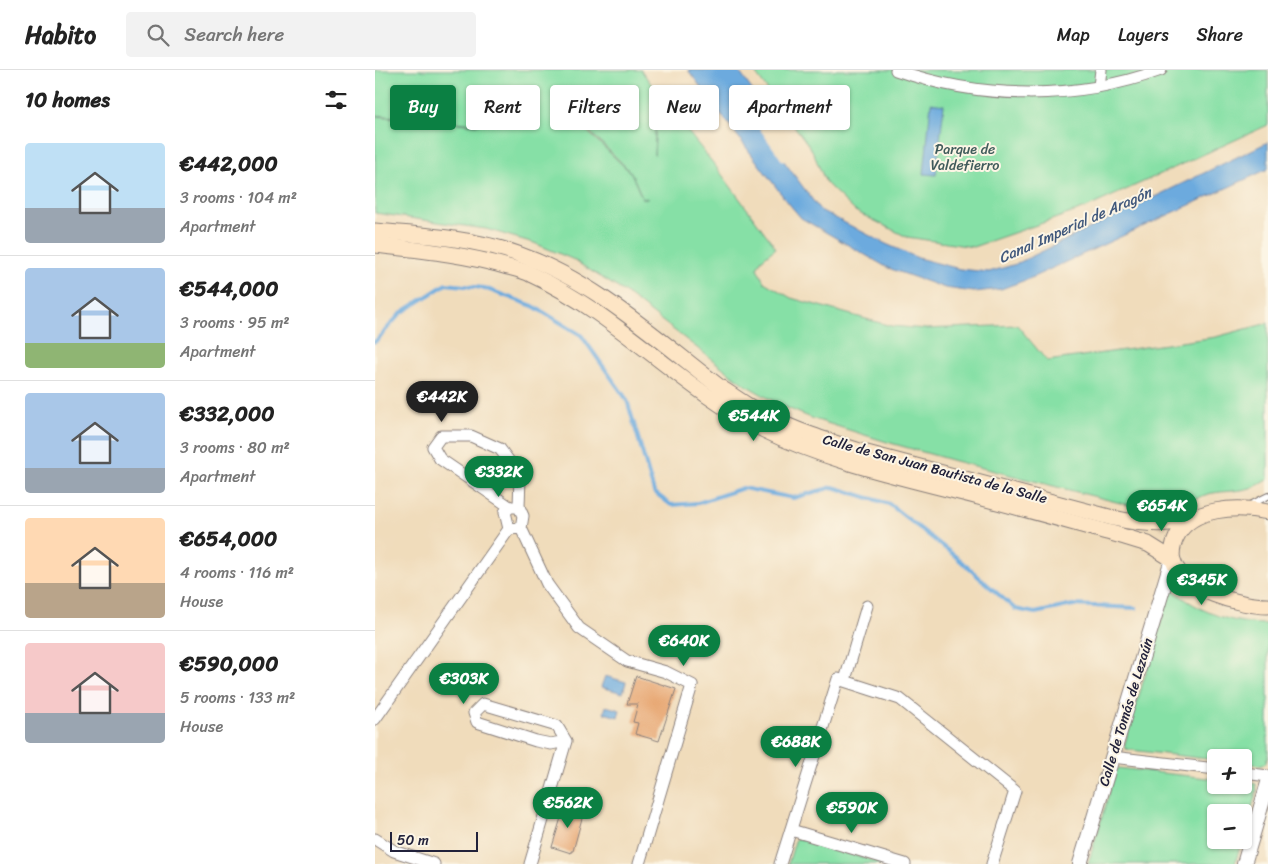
<!DOCTYPE html>
<html lang="en">
<head>
<meta charset="utf-8">
<style>
	:root { --surface:#fff; --page:#f2f2f2; --text:#222; --muted:#767676; --line:#e0e0e0; --accent:#0b8043 }
	body { margin:0; font-family:Sriracha,sans-serif; background:var(--page); color:var(--text); height:100vh; display:flex; flex-direction:column; font-size:19px; white-space:nowrap }
	* { box-sizing:border-box; margin:0 }
	p { font-size:16px; color:var(--muted) }
	.icon { flex:none; width:28px; height:28px; fill:none; stroke:currentColor; stroke-width:2; stroke-linecap:round; stroke-linejoin:round }
	.map { position:relative; flex:1; overflow:hidden }
	.sheet { display:flex; flex-direction:column; background:var(--surface); width:375px }
	.sheet>* { flex:none }
	.guide { position:absolute; left:15px; top:15px; width:475px; height:45px; display:flex; gap:10px }
	.fabs { position:absolute; left:832px; top:679px; display:grid; gap:10px }
	.fabs a { display:grid; place-items:center; width:45px; height:45px; border-radius:5px; background:var(--surface); box-shadow:0 1px 4px #0004; font-size:25px }
	.scale { position:absolute; left:15px; bottom:12px; width:88px; box-sizing:border-box; padding-left:5px; border:2px solid #22223b; border-top:0; font-size:14px; line-height:18px; white-space:nowrap; color:#22223b; -webkit-text-stroke:4px #fcf5e5; paint-order:stroke }
	.price { position:absolute; translate:-50% -42px; padding:0 11px; border-radius:18px; background:var(--accent); color:#fff; font-size:16px; line-height:32px; filter:drop-shadow(0 1px 2px #0008) }
	.price::after { content:''; position:absolute; left:50%; top:30px; width:15px; height:11px; margin-left:-8px; background:inherit; clip-path:polygon(0 0,100% 0,50% 100%) }
	.price.current { background:#222; color:#fff }
	ul { padding:0; list-style:none }
	li { display:flex; align-items:center; gap:15px; height:125px; padding:0 25px }
	li+li { border-top:1px solid var(--line) }
	li span { display:grid; place-items:center; flex:none; width:140px; height:100px; border-radius:5px; color:#555 }
	li>.icon { margin-inline-start:auto }
	span .icon { width:60px; height:60px; fill:#fffc; stroke-width:1 }
	li b { font-size:21px }
	h2 { display:flex; justify-content:space-between; align-items:center; height:60px; padding:0 25px; font-size:21px }
	.chip { padding:0 18px; border-radius:5px; background:var(--surface); box-shadow:0 1px 4px #0004; font-size:18px; line-height:45px }
	.chip.current { background:var(--accent); color:#fff }
	header { display:flex; align-items:center; gap:30px; box-sizing:border-box; height:70px; padding:0 25px; background:var(--surface); border-bottom:1px solid var(--line) }
	header strong { font-size:24px }
	nav { display:flex; gap:28px; margin-inline-start:auto; font-size:18px }
	.search { width:350px; height:45px; background:var(--page); display:flex; align-items:center; gap:12px; box-sizing:border-box; padding:0 18px; border-radius:5px; color:var(--muted); font-size:19px }
	main { display:flex; flex:1; min-height:0 }
	.map>svg:first-child { display:block }
	.green { fill:#86e0a6; stroke:#548170; fill-rule:evenodd }
	.water { fill:#6caade; stroke:#47668c }
	.pier { fill:#f0dcbb }
	.lines { fill:none; stroke-linecap:round; stroke-linejoin:round }
	.stream { stroke:#6caade; stroke-width:4 }
	.building { fill:#e7a671 }
	.service-casing { stroke:#897f7b; stroke-width:8 }
	.minor-casing { stroke:#897f7b; stroke-width:13 }
	.tertiary-casing { stroke:#897f7b; stroke-width:16 }
	.secondary-casing { stroke:#897f7b; stroke-width:17 }
	.service { stroke:#fff; stroke-width:5.5 }
	.minor { stroke:#fff; stroke-width:11 }
	.tertiary { stroke:#fff; stroke-width:14 }
	.secondary { stroke:#fde5c5; stroke-width:15 }
	.labels { text-anchor:middle; dominant-baseline:central; stroke-width:4; stroke-linejoin:round; paint-order:stroke }
	.park-label { font-size:14px; fill:#405b5b; stroke:#fcf5e5 }
	.street-label { font-size:14px; fill:#22223b; stroke:#fcf5e5 }
	.water-label { font-size:15px; font-style:italic; fill:#40587c; stroke:#fcf5e5 }
</style>
</head>
<body>
<header>
<strong>Habito</strong>
<div class="search"><svg class="icon" aria-label="search" viewBox="0 0 24 24"><circle cx="10" cy="10" r="6"/><path d="M15 15l6 6"/></svg>Search here</div>
<nav><a>Map</a><a>Layers</a><a>Share</a></nav>
</header>
<main>
<section class="sheet">
<h2>10 homes<svg class="icon" aria-label="filters" viewBox="0 0 24 24"><path d="M4 7h16M4 17h16"/><circle cx="9" cy="7" r="2"/><circle cx="15" cy="17" r="2"/></svg></h2>
<ul>
<li><span style="background:linear-gradient(#bfe0f5 65%,#9aa5b1 0)"><svg class="icon" aria-label="home" viewBox="0 0 24 24"><path d="M3 11l9-7 9 7M6 9v11h12V9"/></svg></span><div><b>€442,000</b><p>3 rooms · 104 m²</p><p>Apartment</p></div></li>
<li><span style="background:linear-gradient(#a9c7e8 75%,#8fb573 0)"><svg class="icon" aria-label="home" viewBox="0 0 24 24"><path d="M3 11l9-7 9 7M6 9v11h12V9"/></svg></span><div><b>€544,000</b><p>3 rooms · 95 m²</p><p>Apartment</p></div></li>
<li><span style="background:linear-gradient(#a9c7e8 75%,#9aa5b1 0)"><svg class="icon" aria-label="home" viewBox="0 0 24 24"><path d="M3 11l9-7 9 7M6 9v11h12V9"/></svg></span><div><b>€332,000</b><p>3 rooms · 80 m²</p><p>Apartment</p></div></li>
<li><span style="background:linear-gradient(#ffd9b3 65%,#b9a48a 0)"><svg class="icon" aria-label="home" viewBox="0 0 24 24"><path d="M3 11l9-7 9 7M6 9v11h12V9"/></svg></span><div><b>€654,000</b><p>4 rooms · 116 m²</p><p>House</p></div></li>
<li><span style="background:linear-gradient(#f6c9c9 70%,#9aa5b1 0)"><svg class="icon" aria-label="home" viewBox="0 0 24 24"><path d="M3 11l9-7 9 7M6 9v11h12V9"/></svg></span><div><b>€590,000</b><p>5 rooms · 133 m²</p><p>House</p></div></li>
</ul>
</section>
<div class="map">
<svg width="893" height="794" viewBox="0 0 893 794">
	<rect width="100%" height="100%" fill="#fcf5e5"/>
	<filter id="ink" filterUnits="userSpaceOnUse"><feTurbulence type="fractalNoise" baseFrequency=".02" numOctaves="2"/><feDisplacementMap in="SourceGraphic" scale="10" xChannelSelector="R" yChannelSelector="G"/><feConvolveMatrix kernelMatrix="1 2 1 2 8 2 1 2 1" color-interpolation-filters="sRGB"/></filter>
	<filter id="wash" filterUnits="userSpaceOnUse"><feTurbulence type="fractalNoise" baseFrequency=".0096" numOctaves="4" result="noise"/><feDisplacementMap in="SourceGraphic" scale="20" xChannelSelector="R" yChannelSelector="G"/><feGaussianBlur stdDeviation="1.12" result="paint"/><feColorMatrix in="noise" values="0 0 0 0 0 0 0 0 0 0 0 0 0 0 0 0 0 1.4 0 .05"/><feComposite in="paint" operator="in"/></filter>
	<g filter="url(#wash)">
		<rect width="100%" height="100%" fill="#f0dcbb"/>
		<g class="green">
			<path d="M0,0H266L282,22L279,85L283,24L342,98L401,178L386,190L382,198L389,212L416,228L516,256L551,259L642,255L672,291L841,267L893,253V409C873,424 856,419 833,424C826,426 819,430 811,432C796,437 781,438 765,438L580,391L512,372L439,349L405,335L369,314L248,221L197,189L159,173L111,159L0,143V46L103,55L136,35L144,34H135L103,54L0,45ZM182,42L213,60L256,102L267,127L274,129L267,128L256,103L212,61Z"/>
			<polygon points="378,0 893,0 893,55 711,138 598,177 532,167 480,141 451,113 437,80"/>
			<path d="M798,520C825,543 858,554 893,554V685L891,693L885,695L869,693V688H841V690L755,680L751,679L749,676L795,521Z"/>
			<polygon points="743,698 841,709 841,715 869,715 869,712 881,714 882,720 869,765 869,742 841,742 841,770 867,770 860,794 713,794 741,700"/>
			<polygon points="421,768 510,794 413,794"/>
		</g>
		<g class="water">
			<polygon points="313,0 363,0 385,31 372,41 445,140 511,174 543,188 585,199 614,202 641,194 893,72 893,99 656,208 626,219 599,222 570,218 513,198 426,148 410,129"/>
			<polygon points="556,33 569,35 561,105 549,104"/>
			<polygon points="230,606 251,612 248,623 226,617"/>
			<polygon points="231,636 245,640 243,647 229,643"/>
		</g>
		<polygon class="pier" points="387,30 387,33 375,42 410,90 408,92 372,41"/>
		<g class="lines">
			<polyline class="stream" points="0,272 26,243 71,214 109,218 158,236 206,265 252,330 279,422 296,435 323,433 368,418 418,428 458,417 514,434 580,486 640,539 660,543 698,535 761,538"/>
		</g>
		<g id="blocks">
			<g class="building">
				<polygon points="261,606 301,619 284,671 260,664 263,653 258,652 263,634 252,634"/>
				<polygon points="190,735 209,741 198,781 196,781 196,783 177,777"/>
			</g>
		</g>
	</g>
	<g filter="url(#ink)">
		<use href="#blocks" fill-opacity="0" stroke="#897f7b" stroke-width="1"/>
		<g class="lines">
			<g class="service-casing">
				<polyline id="service" points="875,435 893,426"/>
			</g>
			<g class="minor-casing">
				<g id="minor">
					<path d="M521,0C607,30 700,31 786,0"/>
					<polyline points="724,16 726,0"/>
					<polyline points="135,437 65,389 58,377 66,366 96,366 125,379 145,406 144,437"/>
					<polyline points="146,458 134,459 130,442 135,437 144,437 148,446 146,458 172,514 204,558 252,591 291,602 317,615 264,794"/>
					<polyline points="470,610 492,536"/>
					<polyline points="0,649 134,459"/>
					<polyline points="737,687 841,699"/>
					<polyline points="869,703 893,706"/>
					<polyline points="416,760 530,794"/>
					<polyline points="0,769 19,781 59,794"/>
					<polyline points="155,794 191,671 182,656 108,634 99,643 102,652 161,671 176,674 191,671"/>
					<polyline points="405,794 463,609 525,629 640,721 617,794"/>
				</g>
			</g>
			<g class="tertiary-casing">
				<g id="tertiary">
					<polyline points="705,794 797,489"/>
					<polyline points="869,794 893,713"/>
				</g>
			</g>
			<g class="secondary-casing">
				<g id="secondary">
					<path d="M0,161C47,165 98,168 143,184C220,211 282,269 346,318C359,326 372,336 386,343C418,360 453,371 488,382L738,448C764,454 787,456 813,451"/>
					<path d="M0,175C45,180 90,184 133,197C141,199 150,201 157,205C242,244 305,318 389,360C450,390 518,405 584,422C640,436 695,452 750,467L773,474L797,489"/>
					<path d="M893,442C864,436 815,436 801,468C798,474 796,484 798,490C806,520 866,536 893,536"/>
				</g>
			</g>
			<use href="#service" class="service"/>
			<use href="#minor" class="minor"/>
			<use href="#tertiary" class="tertiary"/>
			<use href="#secondary" class="secondary"/>
		</g>
	</g>
	<g class="labels">
		<g class="park-label">
			<text x="590" y="79">Parque de<tspan x="590" dy="16">Valdefierro</tspan></text>
		</g>
		<g class="street-label">
			<text transform="translate(560 399) rotate(15)">Calle de San Juan Bautista de la Salle</text>
			<text transform="translate(751 642) rotate(-73)">Calle de Tomás de Lezaún</text>
		</g>
		<g class="water-label">
			<text transform="translate(700 155) rotate(-24)">Canal Imperial de Aragón</text>
		</g>
	</g>
</svg>
<div class="fabs">
<a>+</a>
<a>−</a>
</div>
<div class="scale">50 m</div>
<b class="price current" style="left:67px;top:353px">€442K</b>
<b class="price" style="left:379px;top:372px">€544K</b>
<b class="price" style="left:124px;top:428px">€332K</b>
<b class="price" style="left:787px;top:462px">€654K</b>
<b class="price" style="left:827px;top:536px">€345K</b>
<b class="price" style="left:309px;top:597px">€640K</b>
<b class="price" style="left:89px;top:635px">€303K</b>
<b class="price" style="left:421px;top:698px">€688K</b>
<b class="price" style="left:193px;top:759px">€562K</b>
<b class="price" style="left:477px;top:764px">€590K</b>
<div class="guide">
<a class="chip current">Buy</a>
<a class="chip">Rent</a>
<a class="chip">Filters</a>
<a class="chip">New</a>
<a class="chip">Apartment</a>
</div>
</div>
</main>
</body>
</html>
